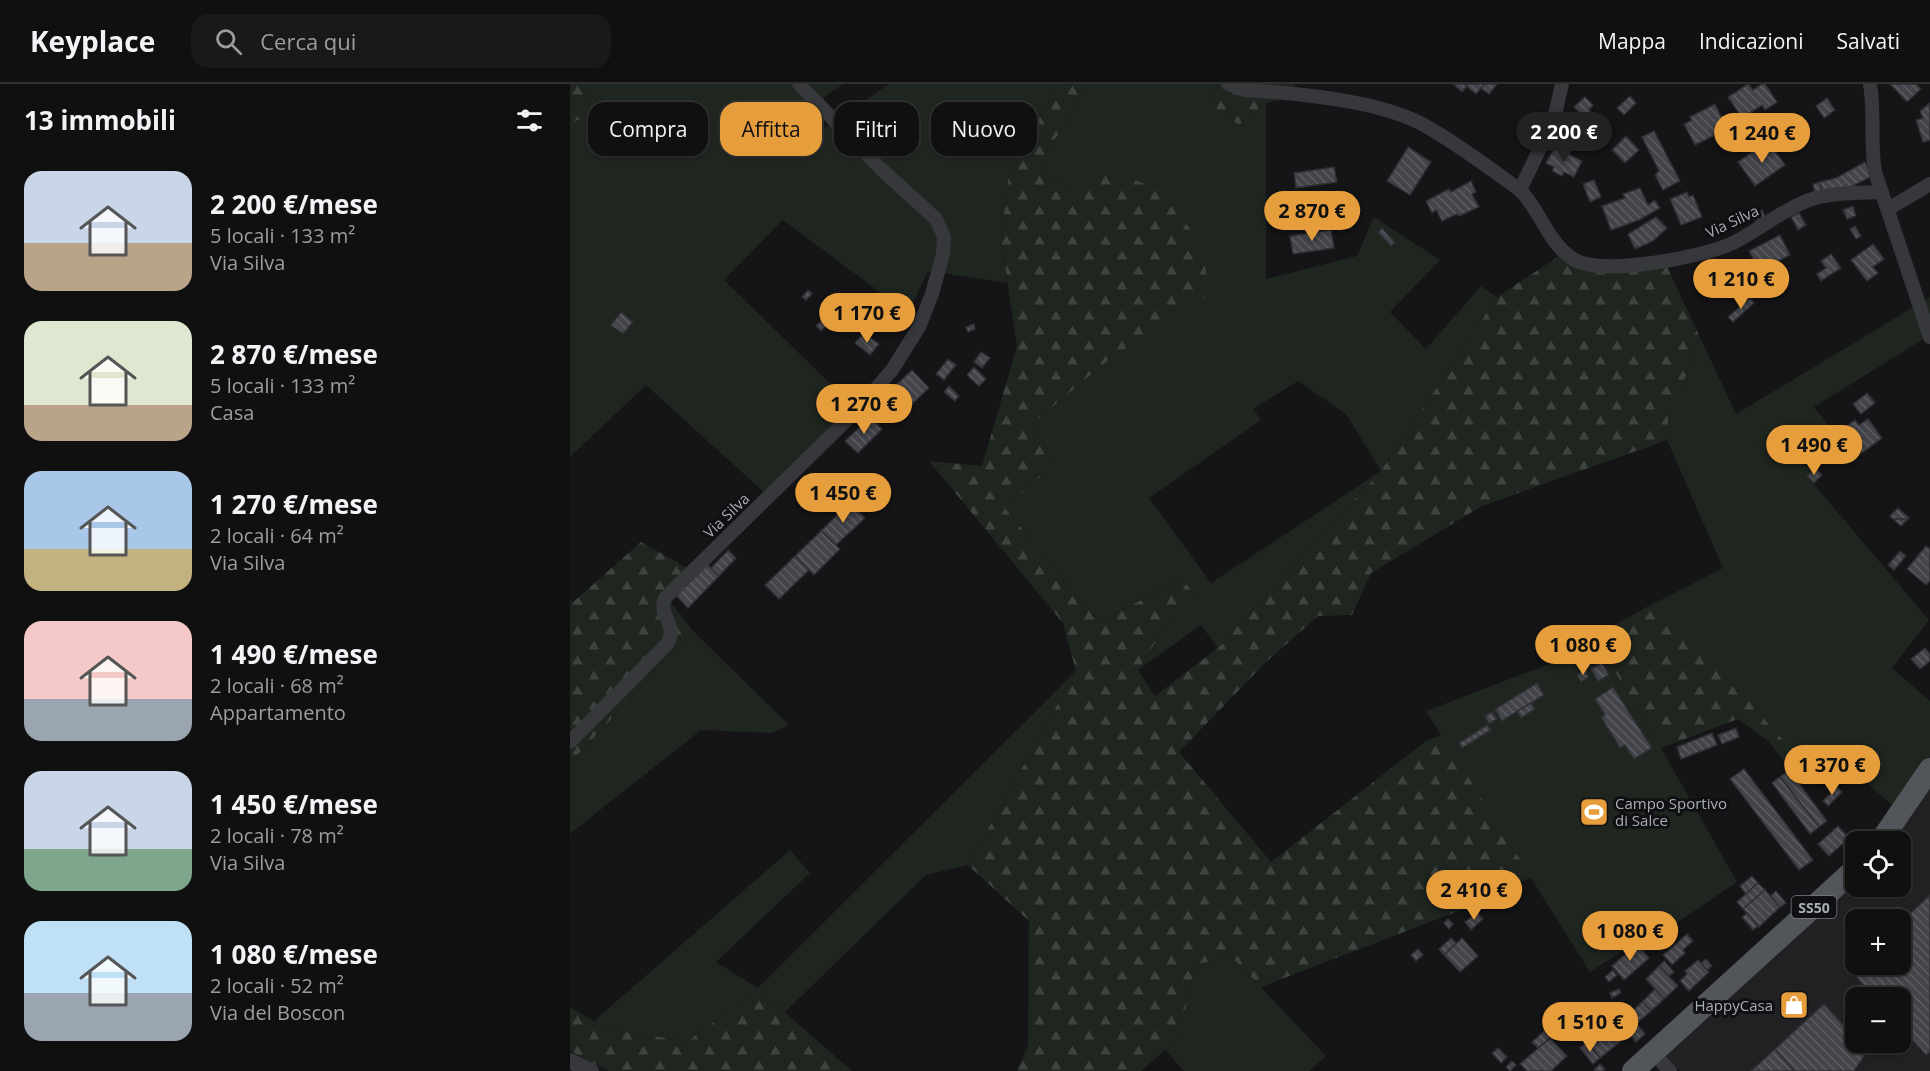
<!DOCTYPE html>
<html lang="it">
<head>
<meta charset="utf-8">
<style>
	:root { --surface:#101011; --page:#19191a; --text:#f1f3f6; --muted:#9c9d9f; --line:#303031; --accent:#e69e3d }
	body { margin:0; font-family:"Open Sans",sans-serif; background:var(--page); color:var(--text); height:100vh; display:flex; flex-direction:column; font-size:22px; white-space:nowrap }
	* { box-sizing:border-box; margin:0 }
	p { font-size:20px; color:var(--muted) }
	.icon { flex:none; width:33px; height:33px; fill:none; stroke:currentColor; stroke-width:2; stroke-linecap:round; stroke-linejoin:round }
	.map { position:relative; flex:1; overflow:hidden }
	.details { display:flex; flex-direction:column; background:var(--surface); width:570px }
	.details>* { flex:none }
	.banner { position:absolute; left:18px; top:18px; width:570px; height:54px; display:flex; gap:12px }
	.controls { position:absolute; left:1275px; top:747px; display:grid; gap:12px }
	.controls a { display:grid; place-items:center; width:66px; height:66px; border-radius:12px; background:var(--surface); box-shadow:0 2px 4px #0004,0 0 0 2px var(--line); font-size:30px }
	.price { position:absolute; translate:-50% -51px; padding:0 14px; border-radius:21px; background:var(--accent); color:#111; font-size:20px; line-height:39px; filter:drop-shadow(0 2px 3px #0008) }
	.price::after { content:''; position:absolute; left:50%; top:36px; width:18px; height:14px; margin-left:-9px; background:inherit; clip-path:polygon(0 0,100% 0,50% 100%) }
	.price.on { background:#222; color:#fff }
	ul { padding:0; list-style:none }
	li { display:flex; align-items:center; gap:18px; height:150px; padding:0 24px }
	li span { display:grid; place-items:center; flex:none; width:168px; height:120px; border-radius:18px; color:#555 }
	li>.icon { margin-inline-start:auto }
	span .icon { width:72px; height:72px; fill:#fffc; stroke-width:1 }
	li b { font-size:26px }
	h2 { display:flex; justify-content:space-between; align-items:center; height:72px; padding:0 24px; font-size:26px }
	.tag { padding:0 21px; border-radius:18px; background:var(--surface); box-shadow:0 2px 4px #0004,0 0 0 2px var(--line); font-size:21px; line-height:54px }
	.tag.on { background:var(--accent); color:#111 }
	header { display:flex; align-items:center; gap:36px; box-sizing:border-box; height:84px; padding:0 30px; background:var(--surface); border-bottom:2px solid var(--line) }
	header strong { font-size:28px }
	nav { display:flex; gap:33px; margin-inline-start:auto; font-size:21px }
	.search { width:420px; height:54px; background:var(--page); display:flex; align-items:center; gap:15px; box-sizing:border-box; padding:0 21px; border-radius:18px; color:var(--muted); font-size:22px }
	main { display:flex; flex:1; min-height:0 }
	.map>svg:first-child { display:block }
	.built { fill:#212124; fill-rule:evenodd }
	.grass { fill:#1f2620; fill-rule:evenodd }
	.forest { fill:url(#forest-firs) }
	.building { fill:url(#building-back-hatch); stroke:#2f2f33; stroke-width:1.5 }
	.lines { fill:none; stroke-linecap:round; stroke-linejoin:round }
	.minor { stroke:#36383b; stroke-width:14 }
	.tertiary { stroke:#36383b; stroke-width:16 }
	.primary { stroke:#52555a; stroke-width:22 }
	.labels { text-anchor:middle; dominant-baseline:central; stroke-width:6; stroke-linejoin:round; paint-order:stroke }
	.shield { fill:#101012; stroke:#7a7e85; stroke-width:1.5 }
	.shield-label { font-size:14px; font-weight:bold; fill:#a8adb6 }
	.street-label { font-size:15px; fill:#a8adb6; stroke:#101012 }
	.poi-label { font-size:15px; fill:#a8adb6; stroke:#101012; text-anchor:start }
</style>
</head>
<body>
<header>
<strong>Keyplace</strong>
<div class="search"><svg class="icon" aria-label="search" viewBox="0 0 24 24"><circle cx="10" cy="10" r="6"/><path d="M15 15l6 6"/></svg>Cerca qui</div>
<nav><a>Mappa</a><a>Indicazioni</a><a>Salvati</a></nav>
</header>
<main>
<section class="details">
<h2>13 immobili<svg class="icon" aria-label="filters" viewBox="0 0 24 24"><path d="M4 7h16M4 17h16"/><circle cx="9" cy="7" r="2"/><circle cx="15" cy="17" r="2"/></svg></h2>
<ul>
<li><span style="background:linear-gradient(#c9d6e8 60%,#b9a48a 0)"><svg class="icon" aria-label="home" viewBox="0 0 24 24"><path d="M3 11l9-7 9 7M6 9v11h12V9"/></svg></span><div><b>2 200 €/mese</b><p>5 locali · 133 m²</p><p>Via Silva</p></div></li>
<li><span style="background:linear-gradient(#dfe7d0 70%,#b9a48a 0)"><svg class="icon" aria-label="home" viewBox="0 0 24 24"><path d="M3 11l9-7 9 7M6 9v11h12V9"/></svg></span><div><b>2 870 €/mese</b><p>5 locali · 133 m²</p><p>Casa</p></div></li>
<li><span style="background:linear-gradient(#a9c7e8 65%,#c2b280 0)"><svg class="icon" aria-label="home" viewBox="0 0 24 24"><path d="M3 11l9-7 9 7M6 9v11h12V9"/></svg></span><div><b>1 270 €/mese</b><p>2 locali · 64 m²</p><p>Via Silva</p></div></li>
<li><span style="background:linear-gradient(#f6c9c9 65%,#9aa5b1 0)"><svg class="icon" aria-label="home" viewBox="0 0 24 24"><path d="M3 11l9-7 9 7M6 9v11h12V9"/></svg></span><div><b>1 490 €/mese</b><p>2 locali · 68 m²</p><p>Appartamento</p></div></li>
<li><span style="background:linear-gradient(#c9d6e8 65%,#7fa58c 0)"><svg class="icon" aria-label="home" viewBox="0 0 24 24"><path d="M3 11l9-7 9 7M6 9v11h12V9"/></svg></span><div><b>1 450 €/mese</b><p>2 locali · 78 m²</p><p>Via Silva</p></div></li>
<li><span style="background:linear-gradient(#bfe0f5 60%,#9aa5b1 0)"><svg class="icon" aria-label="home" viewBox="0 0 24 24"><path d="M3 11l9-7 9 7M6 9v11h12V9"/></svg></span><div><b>1 080 €/mese</b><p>2 locali · 52 m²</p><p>Via del Boscon</p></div></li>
</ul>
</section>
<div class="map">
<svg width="1360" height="987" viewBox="0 0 1360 987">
	<defs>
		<pattern id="forest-firs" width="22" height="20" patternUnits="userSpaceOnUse" patternTransform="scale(1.5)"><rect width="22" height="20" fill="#1f2620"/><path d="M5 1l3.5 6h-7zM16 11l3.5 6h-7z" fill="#3d433e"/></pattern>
		<pattern id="building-back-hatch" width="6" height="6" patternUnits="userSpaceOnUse" patternTransform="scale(1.5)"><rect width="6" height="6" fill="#44454a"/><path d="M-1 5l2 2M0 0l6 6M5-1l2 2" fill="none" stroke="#5c5d62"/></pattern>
	</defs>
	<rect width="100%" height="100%" fill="#151517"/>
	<path class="built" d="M1360,689V987H1110L1087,970L1285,787L1286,802H1330V758L1316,757ZM1286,836H1330V880H1286ZM1286,914H1330V958H1286Z"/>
	<g class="grass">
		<polygon points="17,0 273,0 238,25 256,44 319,0 491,0 440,79 431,155 437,199 358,187 338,229 213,136 154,196 283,322 196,410 76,301 0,373 0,39 19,32"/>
		<path d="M519,0H639L646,24L669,41L696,19V195L787,172L804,133L870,176L820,228L856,265L911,202L927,213L811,387L648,564L631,541L568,586L600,535L630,514L611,496L529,537L435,424L484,381L462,340L542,273L505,112L469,81ZM728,297L776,330L811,387L641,499L579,414L691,336L683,325Z"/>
		<polygon points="1360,213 1360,251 1244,323 1273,360 1237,392 1359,536 1322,584 1360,617 1360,689 1333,730 1257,665 1234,680 1089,517 1153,484 1097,356 1099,320 1111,308 1128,249 1166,330"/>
		<polygon points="123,547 219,641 202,649 131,646 0,750 0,679"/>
		<polygon points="1029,561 1091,664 1167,798 1074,861 1069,856 1020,888 856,627"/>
		<polygon points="506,587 398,781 356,791 215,928 188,905 118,957 40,946 24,937 220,766 240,789 146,878 188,904"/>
		<polygon points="661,872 756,972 739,987 614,987 595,966 609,954 625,881"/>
	</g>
	<g class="forest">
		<polygon points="0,0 17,0 19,32 0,39"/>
		<polygon points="491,0 519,0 469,81 505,112 533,84 591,106 629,157 641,209 542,273 462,340 484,381 435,424 529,537 612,496 630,515 600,535 568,586 585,612 648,564 811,387 927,213 992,170 1008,181 1093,174 1128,249 1111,308 1099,321 1097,356 912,422 801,489 782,531 748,532 694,580 609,668 701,778 856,657 872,651 961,793 917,816 691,903 661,872 625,881 609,954 571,987 447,987 458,962 459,837 398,781 506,587 493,539 359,377 412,382 447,262 431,155 440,79"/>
		<polygon points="639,0 725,0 718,14 696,19 669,41 646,24"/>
		<polygon points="71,458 121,486 98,515 123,547 0,679 0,515 2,519"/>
		<polygon points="1089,516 1234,680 1223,688 1198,657 1168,635 1091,664 1024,553"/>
		<polygon points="188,905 282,987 39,987 0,967 0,923 40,946 118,957"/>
	</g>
	<g class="building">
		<polygon points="883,0 894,0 897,2 892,8"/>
		<polygon points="894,0 915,0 906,10"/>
		<polygon points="915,0 927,0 919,10 911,4"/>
		<polygon points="1178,0 1183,6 1192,0 1195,0 1207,18 1195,26 1192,21 1172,34 1158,13"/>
		<polygon points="1320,0 1346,0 1351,5 1337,18"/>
		<polygon points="1060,12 1066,19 1054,31 1047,24"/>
		<polygon points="1015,13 1023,21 1019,26 1029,36 1023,42 1004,23"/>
		<polygon points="1257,14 1265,26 1254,34 1246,22"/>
		<polygon points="1360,19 1360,56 1353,58 1346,36 1353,34 1350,27"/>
		<polygon points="1145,20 1155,41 1149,44 1151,48 1125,61 1114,40 1122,36 1120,33"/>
		<polygon points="398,28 411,42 405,48 391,35"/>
		<polygon points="1084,47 1110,97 1093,106 1085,91 1089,87 1072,53"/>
		<polygon points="1056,52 1069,66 1055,79 1042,66"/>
		<polygon points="1198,57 1215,81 1185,102 1168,78"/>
		<polygon points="838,63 861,78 840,111 817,97"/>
		<polygon points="985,63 1012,77 1004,93 994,88 992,92 982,87 984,83 976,79"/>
		<polygon points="1295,78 1302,92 1283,102 1252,110 1250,98 1266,94"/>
		<polygon points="764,83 767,98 726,104 724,89"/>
		<polygon points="1024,96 1031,113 1020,118 1013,100"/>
		<polygon points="901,97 906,108 902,110 909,123 889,132 887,130 872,137 866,126 862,129 856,117 879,105 881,108"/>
		<polygon points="1250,98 1252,110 1245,111 1243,100"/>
		<polygon points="1070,104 1078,121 1085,116 1090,124 1069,136 1041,146 1032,122 1055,114 1053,110"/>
		<polygon points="1117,108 1119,113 1123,111 1132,133 1111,141 1100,115"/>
		<polygon points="1283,122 1286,132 1277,135 1273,126"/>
		<polygon points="1192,126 1195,133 1185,137 1182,131"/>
		<polygon points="781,128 782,144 767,145 766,129"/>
		<polygon points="1229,129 1236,141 1228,146 1221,133"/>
		<polygon points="1086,133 1097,144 1083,157 1065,165 1058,150"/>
		<polygon points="1285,142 1291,152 1286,155 1280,145"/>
		<polygon points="812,144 825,159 821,162 808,148"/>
		<polygon points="761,146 764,164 723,170 720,152"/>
		<polygon points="1210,151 1220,171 1195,184 1192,179 1187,182 1179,167"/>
		<polygon points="1303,160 1314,175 1303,183 1308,189 1297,197 1281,176"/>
		<polygon points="1261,170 1271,184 1251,197 1247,190 1256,184 1251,177"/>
		<polygon points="238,206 242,210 236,216 232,213"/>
		<polygon points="1180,214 1184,219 1163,238 1158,233"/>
		<polygon points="51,228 63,238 53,250 41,241"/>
		<polygon points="253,235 258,240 251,247 246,242"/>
		<polygon points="404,240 405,245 398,248 396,243"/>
		<polygon points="294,249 309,260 300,271 285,259"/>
		<polygon points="411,268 420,274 412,284 404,278"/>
		<polygon points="378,275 386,281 374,296 366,290"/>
		<polygon points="404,283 416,295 409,302 397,291"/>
		<polygon points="342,286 359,304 328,333 311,315"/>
		<polygon points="379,302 389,312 385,317 374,308"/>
		<polygon points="1297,309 1305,319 1291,330 1283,320"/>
		<polygon points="300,333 312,345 288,369 275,357"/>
		<polygon points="1298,335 1312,354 1292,369 1274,344 1285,336 1289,341"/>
		<polygon points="1245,384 1252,391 1244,399 1237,392"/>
		<polygon points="280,418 295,434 266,461 251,447"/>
		<polygon points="1328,424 1339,434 1338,435 1323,435 1320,432"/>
		<polygon points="1323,435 1338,435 1331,442"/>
		<polygon points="251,447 270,465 244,491 225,472"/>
		<polygon points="1356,462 1360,465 1360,497 1356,501 1337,485"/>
		<polygon points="158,466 166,474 149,492 141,484"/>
		<polygon points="1330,467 1336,472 1324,486 1318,481"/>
		<polygon points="225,472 239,486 209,515 195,501"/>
		<polygon points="137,480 149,492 118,524 106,511"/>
		<polygon points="1355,564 1360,570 1360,577 1350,585 1341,575"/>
		<polygon points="1032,578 1039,591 1028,597 1021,585"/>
		<polygon points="1015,585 1019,593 1011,598 1007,591"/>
		<polygon points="967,599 974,611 932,637 925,625"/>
		<polygon points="1043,603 1082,664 1064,675 1055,661 1050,664 1031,633 1035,631 1025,615"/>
		<polygon points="961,619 965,625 951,634 947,627"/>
		<polygon points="922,628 927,635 919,640 915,632"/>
		<polygon points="917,641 921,646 892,664 889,659"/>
		<polygon points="1166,644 1169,653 1152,660 1148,651"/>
		<polygon points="1142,649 1147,661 1111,675 1107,663"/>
		<polygon points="1174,685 1243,776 1229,786 1160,695"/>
		<polygon points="1219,686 1257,737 1249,743 1210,693"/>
		<polygon points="1210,693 1249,743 1240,750 1202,699"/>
		<polygon points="1267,703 1272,708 1258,722 1253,717"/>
		<polygon points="1268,742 1279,754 1259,772 1248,760"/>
		<polygon points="1182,792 1188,799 1176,810 1170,802"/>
		<polygon points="1188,799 1195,806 1173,825 1167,818"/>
		<polygon points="1195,806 1210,823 1189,843 1173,825"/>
		<polygon points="1206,807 1216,819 1210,823 1200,812"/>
		<polygon points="1360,811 1360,968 1356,971 1330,942 1330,914 1305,914 1281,887 1287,880 1330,880 1330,839"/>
		<polygon points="907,828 913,835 901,846 895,838"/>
		<polygon points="1177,829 1188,842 1183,846 1172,833"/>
		<polygon points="878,835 883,840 879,845 874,839"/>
		<polygon points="1117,850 1123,857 1113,866 1115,869 1102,881 1093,871"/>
		<polygon points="881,854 886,859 874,871 869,865"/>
		<polygon points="892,854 908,872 890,888 874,871"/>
		<polygon points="1067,860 1079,874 1054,896 1042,882"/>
		<polygon points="848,865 853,871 846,877 841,871"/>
		<polygon points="1136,875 1142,882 1137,886 1131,879"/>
		<polygon points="1128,876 1139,888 1119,907 1110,897 1117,890 1115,887"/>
		<polygon points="1094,877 1104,888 1099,892 1089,882"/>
		<polygon points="1089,882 1108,902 1094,915 1076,895"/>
		<polygon points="1043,886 1047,891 1039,898 1035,893"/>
		<polygon points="1049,905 1051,909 1042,914 1040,909"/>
		<polygon points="1085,905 1094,915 1081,927 1072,918"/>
		<polygon points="1072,918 1081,927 1067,939 1059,930"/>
		<polygon points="1254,920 1286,955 1286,958 1289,958 1297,968 1284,987 1224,987 1205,965"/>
		<polygon points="1054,924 1075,950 1066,958 1044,932"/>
		<polygon points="1021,935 1029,945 1035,940 1050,958 1030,974 1007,946"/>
		<polygon points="974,947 980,954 968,964 962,958"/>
		<polygon points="980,954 997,972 981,987 957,987 950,980"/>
		<polygon points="1017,958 1030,974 1023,980 1010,964"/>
		<polygon points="928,964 937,973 931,979 922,969"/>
		<polygon points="1205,965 1224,987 1181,987"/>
		<polygon points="942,977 946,981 940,987 936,983"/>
		<polygon points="1030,980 1035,985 1032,987 1025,987 1024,986"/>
	</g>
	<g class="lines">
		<g class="minor">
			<path d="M658,0L674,6C727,9 808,16 854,41C888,60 919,84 950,106L984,35L992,0"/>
			<path d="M1300,0C1305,29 1300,59 1305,88L1360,253"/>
			<path d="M950,106C970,126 978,159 1003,175C1031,193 1133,173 1163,159C1189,146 1212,126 1239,116C1262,108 1287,109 1312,108"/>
			<polyline points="1318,125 1360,100"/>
			<path d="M0,658L97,560C109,540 87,531 95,514L290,323L322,286L349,243L362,210L373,170L374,153L366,135L310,84L229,0"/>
			<polyline points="1083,969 1100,987"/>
		</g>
		<polyline class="tertiary" points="0,977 21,987"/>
		<g class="primary">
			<polyline points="1310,758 1360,685"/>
			<polyline points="1063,987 1286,784"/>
		</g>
	</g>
	<defs>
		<g id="stadium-square" transform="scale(1.5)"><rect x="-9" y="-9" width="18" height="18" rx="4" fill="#e69e3d" stroke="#101012"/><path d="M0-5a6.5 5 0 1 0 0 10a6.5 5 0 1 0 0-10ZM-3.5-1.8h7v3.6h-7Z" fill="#fff"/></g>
		<g id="shop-square" transform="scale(1.5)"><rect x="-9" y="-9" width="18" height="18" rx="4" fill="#e69e3d" stroke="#101012"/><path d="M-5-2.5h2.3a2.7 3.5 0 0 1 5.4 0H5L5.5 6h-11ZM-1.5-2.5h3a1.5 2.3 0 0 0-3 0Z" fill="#fff"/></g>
	</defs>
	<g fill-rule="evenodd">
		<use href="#stadium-square" x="1024" y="728"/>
		<use href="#shop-square" x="1224" y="921"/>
	</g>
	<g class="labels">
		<rect class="shield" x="1221.5" y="812" width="45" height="22" rx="4.5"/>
		<g class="shield-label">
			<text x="1244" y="823">SS50</text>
		</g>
		<g class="street-label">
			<text transform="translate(1162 137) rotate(-25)">Via Silva</text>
			<text transform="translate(156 431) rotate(-44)">Via Silva</text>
		</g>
		<g class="poi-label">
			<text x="1045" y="719">Campo Sportivo<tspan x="1045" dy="17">di Salce</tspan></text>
			<text x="1203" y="921" text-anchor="end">HappyCasa</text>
		</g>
	</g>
</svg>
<div class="controls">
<a><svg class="icon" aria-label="locate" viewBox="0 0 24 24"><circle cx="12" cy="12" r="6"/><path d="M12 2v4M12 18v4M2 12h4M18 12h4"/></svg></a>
<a>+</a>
<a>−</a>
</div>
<b class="price on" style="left:994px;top:79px">2 200 €</b>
<b class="price" style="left:1192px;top:80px">1 240 €</b>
<b class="price" style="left:742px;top:158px">2 870 €</b>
<b class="price" style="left:1171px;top:226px">1 210 €</b>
<b class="price" style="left:297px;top:260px">1 170 €</b>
<b class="price" style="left:294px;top:351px">1 270 €</b>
<b class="price" style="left:1244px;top:392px">1 490 €</b>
<b class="price" style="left:273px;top:440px">1 450 €</b>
<b class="price" style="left:1013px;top:592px">1 080 €</b>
<b class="price" style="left:1262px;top:712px">1 370 €</b>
<b class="price" style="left:904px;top:837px">2 410 €</b>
<b class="price" style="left:1060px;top:878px">1 080 €</b>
<b class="price" style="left:1020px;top:969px">1 510 €</b>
<div class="banner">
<a class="tag">Compra</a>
<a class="tag on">Affitta</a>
<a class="tag">Filtri</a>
<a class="tag">Nuovo</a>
</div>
</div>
</main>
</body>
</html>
